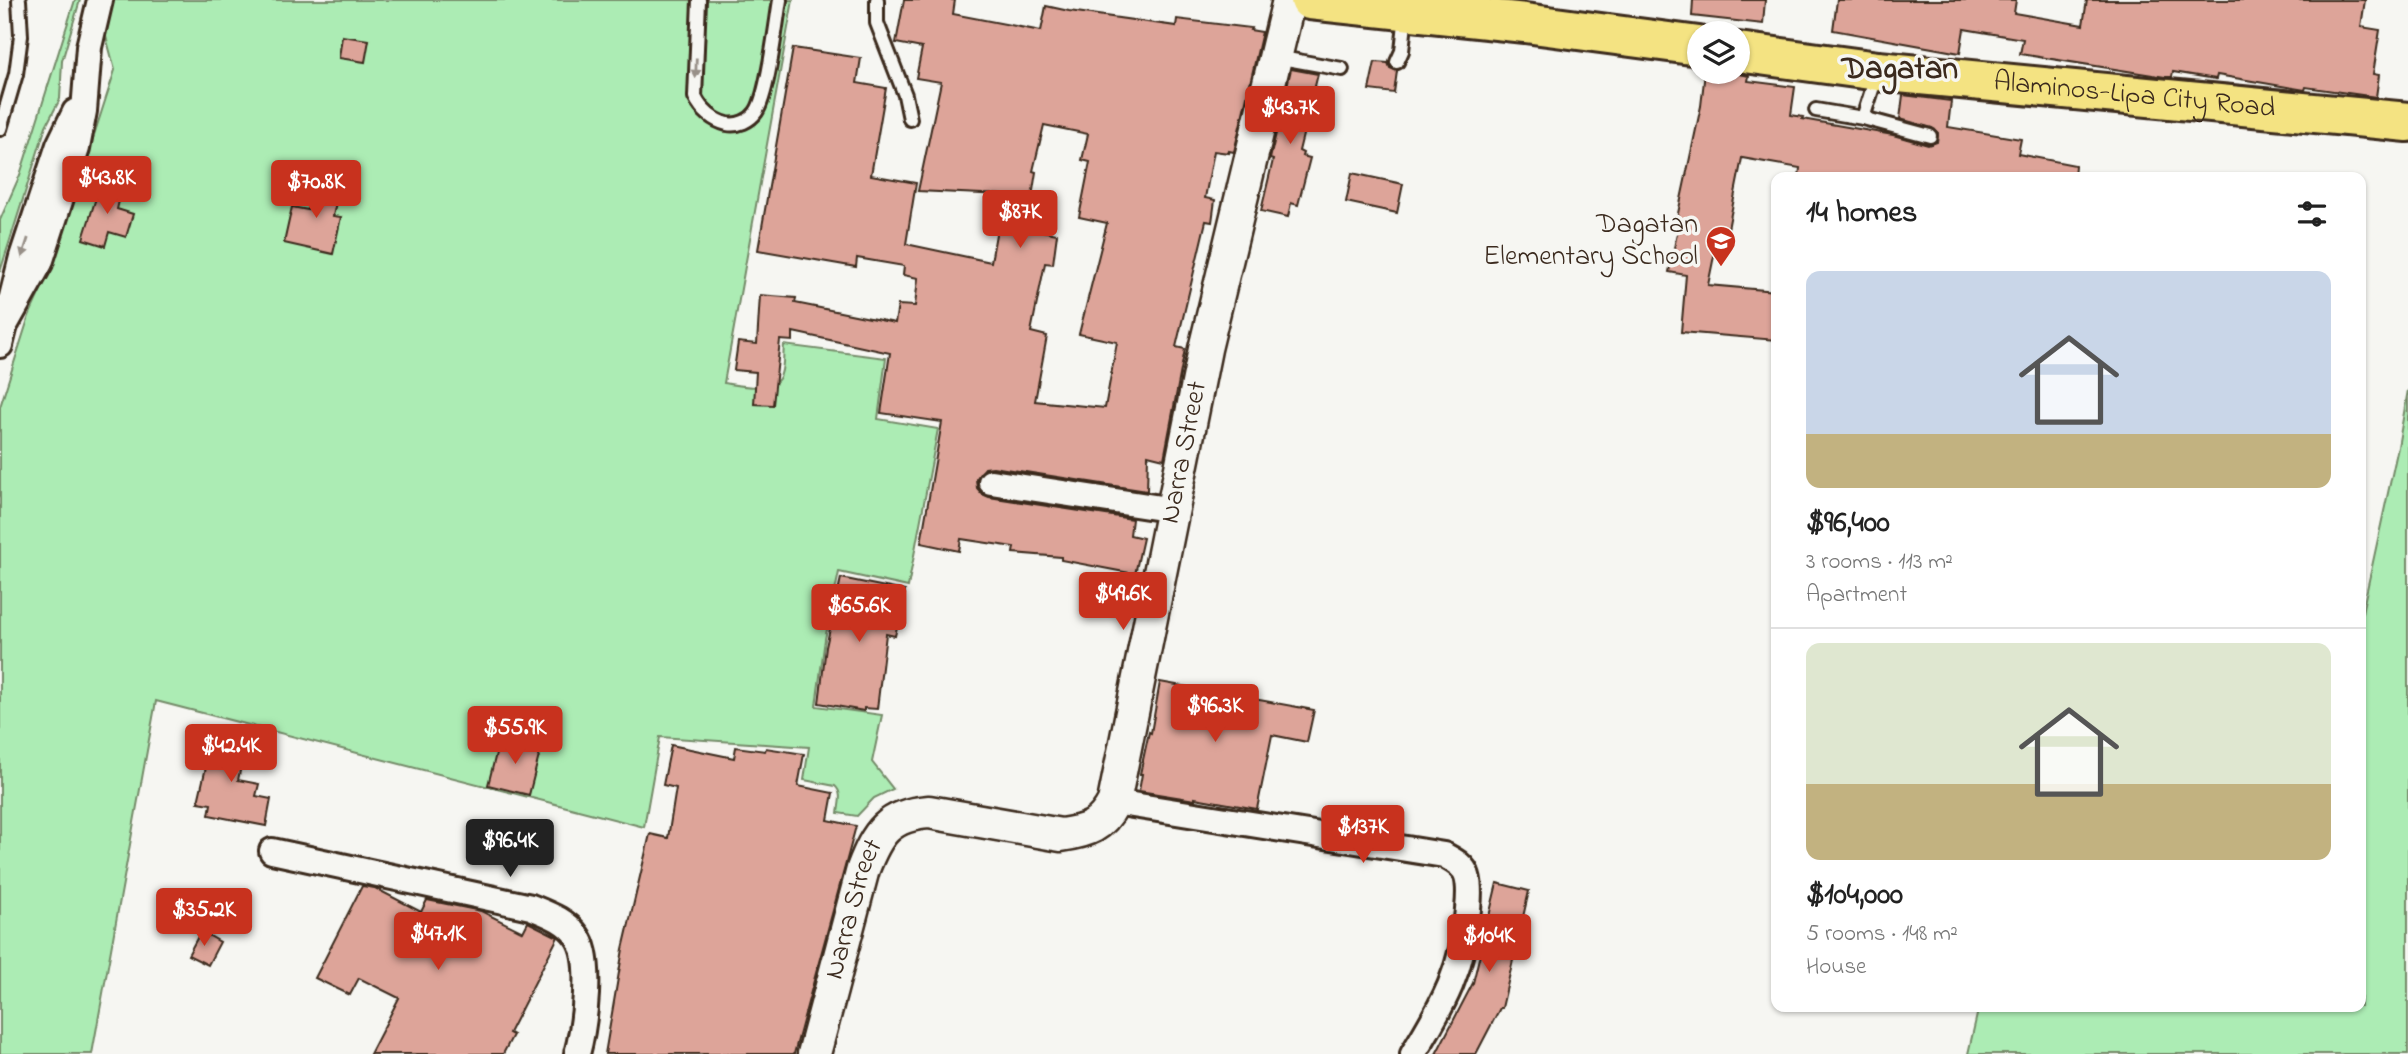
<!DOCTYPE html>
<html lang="en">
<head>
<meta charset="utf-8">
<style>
	:root { --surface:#fff; --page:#f2f2f2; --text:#222; --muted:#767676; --line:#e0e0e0; --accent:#c8321e }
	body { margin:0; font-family:"Indie Flower",sans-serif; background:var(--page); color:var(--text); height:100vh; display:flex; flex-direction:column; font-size:26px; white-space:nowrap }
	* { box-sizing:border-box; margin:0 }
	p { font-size:23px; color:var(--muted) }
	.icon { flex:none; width:38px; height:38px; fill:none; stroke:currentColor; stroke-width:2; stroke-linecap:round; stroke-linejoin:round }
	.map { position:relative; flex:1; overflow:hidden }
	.drawer { position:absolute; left:1771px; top:172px; width:595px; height:840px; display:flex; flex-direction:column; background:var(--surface); border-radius:14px; box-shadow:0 2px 5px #0004 }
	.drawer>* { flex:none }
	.fabs { position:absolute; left:1687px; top:21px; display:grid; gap:14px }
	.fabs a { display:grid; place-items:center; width:63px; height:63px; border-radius:50%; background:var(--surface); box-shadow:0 2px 5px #0004; font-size:35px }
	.price { position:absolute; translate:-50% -60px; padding:0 16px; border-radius:7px; background:var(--accent); color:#fff; font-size:23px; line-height:46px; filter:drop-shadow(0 2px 4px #0008) }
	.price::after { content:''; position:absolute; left:50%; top:42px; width:21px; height:16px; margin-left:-10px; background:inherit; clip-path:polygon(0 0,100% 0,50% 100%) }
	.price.on { background:#222; color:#fff }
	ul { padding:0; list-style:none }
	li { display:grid; align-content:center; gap:14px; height:371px; padding:0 35px }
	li+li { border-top:2px solid var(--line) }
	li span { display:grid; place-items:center; height:217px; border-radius:14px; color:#555 }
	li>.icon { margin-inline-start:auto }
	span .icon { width:126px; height:126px; fill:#fffc; stroke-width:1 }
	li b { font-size:30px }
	h2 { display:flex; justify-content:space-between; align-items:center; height:84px; padding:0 35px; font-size:30px }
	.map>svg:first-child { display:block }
	.green { fill:#acecb4; stroke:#748b69; stroke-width:2 }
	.building { fill:#dda499; stroke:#3b2a1e; stroke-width:2; fill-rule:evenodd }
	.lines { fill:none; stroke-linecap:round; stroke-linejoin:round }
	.service-casing { stroke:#3b2a1e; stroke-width:18 }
	.minor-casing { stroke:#3b2a1e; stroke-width:30 }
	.tertiary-casing { stroke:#3b2a1e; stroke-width:37 }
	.primary-casing { stroke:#3b2a1e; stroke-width:44 }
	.service { stroke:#f6f6f2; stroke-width:12 }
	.minor { stroke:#f6f6f2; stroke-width:24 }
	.tertiary { stroke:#f6f6f2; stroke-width:32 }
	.primary { stroke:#f4e382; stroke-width:38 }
	.oneway { fill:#989088 }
	.labels { text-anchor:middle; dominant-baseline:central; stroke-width:7; stroke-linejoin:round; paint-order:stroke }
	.street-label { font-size:28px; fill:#3b2a1e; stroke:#f6f6f2 }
	.poi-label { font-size:28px; fill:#3b2a1e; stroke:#f6f6f2; text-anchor:end }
	.quarter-label { font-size:32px; font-weight:bold; fill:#3b2a1e; stroke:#f6f6f2 }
</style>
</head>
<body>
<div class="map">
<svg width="2408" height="1054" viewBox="0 0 2408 1054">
	<rect width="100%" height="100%" fill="#f6f6f2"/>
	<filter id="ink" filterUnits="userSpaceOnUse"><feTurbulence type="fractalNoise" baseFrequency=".0143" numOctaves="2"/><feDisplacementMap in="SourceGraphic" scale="14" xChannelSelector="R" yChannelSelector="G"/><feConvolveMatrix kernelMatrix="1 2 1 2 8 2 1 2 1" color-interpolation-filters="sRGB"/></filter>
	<g filter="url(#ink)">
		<g class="green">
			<polygon points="75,0 80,0 62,61 60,99 46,126 0,272 0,220 20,175"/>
			<path d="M114,0H793L724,383C738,385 776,394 781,374C784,366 783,354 784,345L886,358L878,419L938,429L908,587L839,572L825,639L816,706L882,715L872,762L893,789L874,798L857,816L838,813C839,803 843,793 835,786L804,780L809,747L660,737L644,827L156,701L92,1054H0V407L29,316L51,268L115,70L105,33Z"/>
			<polygon points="2408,390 2408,1054 1968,1054 1979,1006 2361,1006 2361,617 2398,447"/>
		</g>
		<g class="building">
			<path d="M904,0H955L953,14L1041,31L1046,6L1069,11L1176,26L1177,19L1251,28L1250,30L1262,32L1234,152L1229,151V153L1214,151L1205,198L1215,200L1212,222L1206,221L1176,347L1185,349L1164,459L1148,455L1147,491L993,467L985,468L976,479L977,488L982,494L989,497L1132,519L1130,535L1143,538L1135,574L1061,560V557L1013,553L1014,547L961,539L959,551L921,543L942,422L881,413L890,353L793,332V341L780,340L773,405L754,404L756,372L734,370L738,342L757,344L760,295L796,298L795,303L895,323L898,305L915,306L918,278L903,275L904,266L857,258L856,267L758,250L793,48L861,58L857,83L886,88L871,175L916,183L906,244L991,262L1003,195L918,191L941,82L916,78L922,48L896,43ZM1044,125L1088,134L1082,160L1090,162L1079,217L1107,223L1079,334L1117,342L1105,408L1035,401L1047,336L1031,332L1045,263L1053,264L1057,234L1027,228L1036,172L1033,171Z"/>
			<polygon points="1693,0 1765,0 1763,24 1692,16"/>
			<polygon points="1837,0 2016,0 2014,13 2083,25 2087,0 2365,0 2361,27 2380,30 2373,74 2379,75 2376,97 2306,87 2305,90 2217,75 2216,79 2173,72 2172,77 2165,77 2020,54 2023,39 1964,29 1960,53 1833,30"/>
			<polygon points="342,36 369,40 365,62 339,58"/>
			<polygon points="1375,62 1388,63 1390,68 1397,71 1394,93 1369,90"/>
			<polygon points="1291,69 1318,74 1299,151 1303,153 1302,156 1310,158 1298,205 1291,203 1288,217 1261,211 1273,160 1270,159"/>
			<polygon points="1705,72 1730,72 1749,76 1748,81 1795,87 1791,115 1803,117 1802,119 1893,135 1928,145 1937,142 1938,133 1932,128 1900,119 1903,95 1951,101 1948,127 2021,139 2018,154 2075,165 2074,177 1799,177 1800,168 1742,158 1728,229 1720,227 1708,285 1776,291 1776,340 1681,332 1686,275 1669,272 1680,219 1677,218 1701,106"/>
			<polygon points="1352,173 1403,184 1397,213 1346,202"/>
			<polygon points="314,179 340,184 333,216 341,217 333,254 284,243 292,207 308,210"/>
			<polygon points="101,182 122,189 117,209 133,214 126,237 109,232 105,246 83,239"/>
			<polygon points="841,578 905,591 895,636 886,634 877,709 864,708 864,711 819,703 826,647"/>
			<polygon points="1160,682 1314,710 1307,742 1272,735 1257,809 1195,798 1195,800 1139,791 1142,774 1140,774 1149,732 1151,733"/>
			<polygon points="214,732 247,739 238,780 259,784 256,796 271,799 266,826 209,815 211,804 198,802"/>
			<polygon points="500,738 541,748 529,795 488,785"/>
			<polygon points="671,745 734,758 736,747 765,751 766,748 804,754 798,786 833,793 828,820 856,826 794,1054 605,1054 623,949 650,834 668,838 676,788 663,785"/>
			<polygon points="1497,883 1529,891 1502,1008 1500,1008 1476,1054 1436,1054 1473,983"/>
			<polygon points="362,886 375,888 421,912 427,900 481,911 523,932 528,922 558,937 509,1033 513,1035 503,1054 370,1054 399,998 359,978 350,995 315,978"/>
			<polygon points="201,931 220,942 208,965 188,955"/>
		</g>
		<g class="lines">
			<g class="service-casing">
				<g id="service">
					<path d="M699,0L695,97C702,111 712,120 727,124C738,126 750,121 756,112C768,95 776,24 780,0"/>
					<polyline points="877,0 877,23 905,95 910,119"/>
					<polyline points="1276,57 1342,69"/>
					<polyline points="1397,62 1402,51 1406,14"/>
					<polyline points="1877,74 1863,118 1930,136"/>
					<polyline points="1816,110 1863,118"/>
					<polyline points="0,129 16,74 21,36 19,0"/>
				</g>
			</g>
			<g class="minor-casing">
				<g id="minor">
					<polyline points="7,322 40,263 77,148 84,111 89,47 100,0"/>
					<polyline points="0,345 22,257 59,145 75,112"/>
					<polyline points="991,482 1174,510"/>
					<path d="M1114,802L1444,855C1453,860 1464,865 1467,876C1470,886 1469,899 1468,909C1464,968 1443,1005 1413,1054"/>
					<path d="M272,851L531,907C548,914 566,920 577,936C594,959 584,1028 577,1054"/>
				</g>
			</g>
			<g class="tertiary-casing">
				<g id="tertiary">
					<path id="s1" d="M814,1054L863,869C877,833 888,815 929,812L1061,835C1088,831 1101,827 1114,802L1205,349L1289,0"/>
				</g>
			</g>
			<g class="primary-casing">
				<g id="primary">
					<polyline points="1310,0 1525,23 1699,46"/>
					<path id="s2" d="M1738,52L1878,71L2408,122"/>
				</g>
			</g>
			<use href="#service" class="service"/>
			<use href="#minor" class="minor"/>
			<use href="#tertiary" class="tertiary"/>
			<use href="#primary" class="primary"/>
		</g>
		<defs><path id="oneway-solid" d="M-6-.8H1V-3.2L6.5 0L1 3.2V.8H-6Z" transform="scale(1.75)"/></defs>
		<g class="oneway">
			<use href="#oneway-solid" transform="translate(696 68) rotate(92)"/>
			<use href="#oneway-solid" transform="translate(25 248) rotate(108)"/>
		</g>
	</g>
	<defs>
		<g id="school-pin" transform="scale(1.575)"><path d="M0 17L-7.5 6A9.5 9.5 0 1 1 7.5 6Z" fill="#c8321e" stroke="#f6f6f2"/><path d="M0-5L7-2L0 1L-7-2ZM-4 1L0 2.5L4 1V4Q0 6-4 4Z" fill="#fff"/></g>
	</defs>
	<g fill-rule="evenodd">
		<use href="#school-pin" x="1721" y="241"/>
	</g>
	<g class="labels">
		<g class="street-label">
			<text stroke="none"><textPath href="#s2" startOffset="399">Alaminos-Lipa City Road</textPath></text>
			<text stroke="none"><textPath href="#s1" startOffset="842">Narra Street</textPath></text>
			<text stroke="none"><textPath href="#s1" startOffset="150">Narra Street</textPath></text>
		</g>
		<g class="poi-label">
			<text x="1698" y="225">Dagatan<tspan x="1698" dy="32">Elementary School</tspan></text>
		</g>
		<g class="quarter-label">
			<text x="1900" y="70">Dagatan</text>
		</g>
	</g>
</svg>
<div class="fabs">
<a><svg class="icon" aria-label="layers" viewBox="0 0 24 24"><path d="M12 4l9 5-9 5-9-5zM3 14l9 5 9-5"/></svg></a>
</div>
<b class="price" style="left:1290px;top:146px">$43.7K</b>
<b class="price" style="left:107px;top:216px">$43.8K</b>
<b class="price" style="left:316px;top:220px">$70.8K</b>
<b class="price" style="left:1020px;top:250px">$87K</b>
<b class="price" style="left:1123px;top:632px">$49.6K</b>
<b class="price" style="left:859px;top:644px">$65.6K</b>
<b class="price" style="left:1215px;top:744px">$96.3K</b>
<b class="price" style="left:515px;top:766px">$55.9K</b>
<b class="price" style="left:231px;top:784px">$42.4K</b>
<b class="price" style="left:1363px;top:865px">$137K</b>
<b class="price on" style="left:510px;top:879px">$96.4K</b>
<b class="price" style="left:204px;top:948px">$35.2K</b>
<b class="price" style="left:438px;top:972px">$47.1K</b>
<b class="price" style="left:1489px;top:974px">$104K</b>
<section class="drawer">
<h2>14 homes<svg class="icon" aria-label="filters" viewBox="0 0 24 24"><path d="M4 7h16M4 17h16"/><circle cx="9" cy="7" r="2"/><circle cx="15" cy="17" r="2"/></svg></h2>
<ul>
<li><span style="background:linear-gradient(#c9d6e8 75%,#c2b280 0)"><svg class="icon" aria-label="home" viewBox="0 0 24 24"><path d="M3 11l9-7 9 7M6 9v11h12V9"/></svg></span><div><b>$96,400</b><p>3 rooms · 113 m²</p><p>Apartment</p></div></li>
<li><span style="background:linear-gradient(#dfe7d0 65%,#c2b280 0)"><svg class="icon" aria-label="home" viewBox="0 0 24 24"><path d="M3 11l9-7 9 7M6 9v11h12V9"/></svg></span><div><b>$104,000</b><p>5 rooms · 148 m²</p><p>House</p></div></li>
</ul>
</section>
</div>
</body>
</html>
